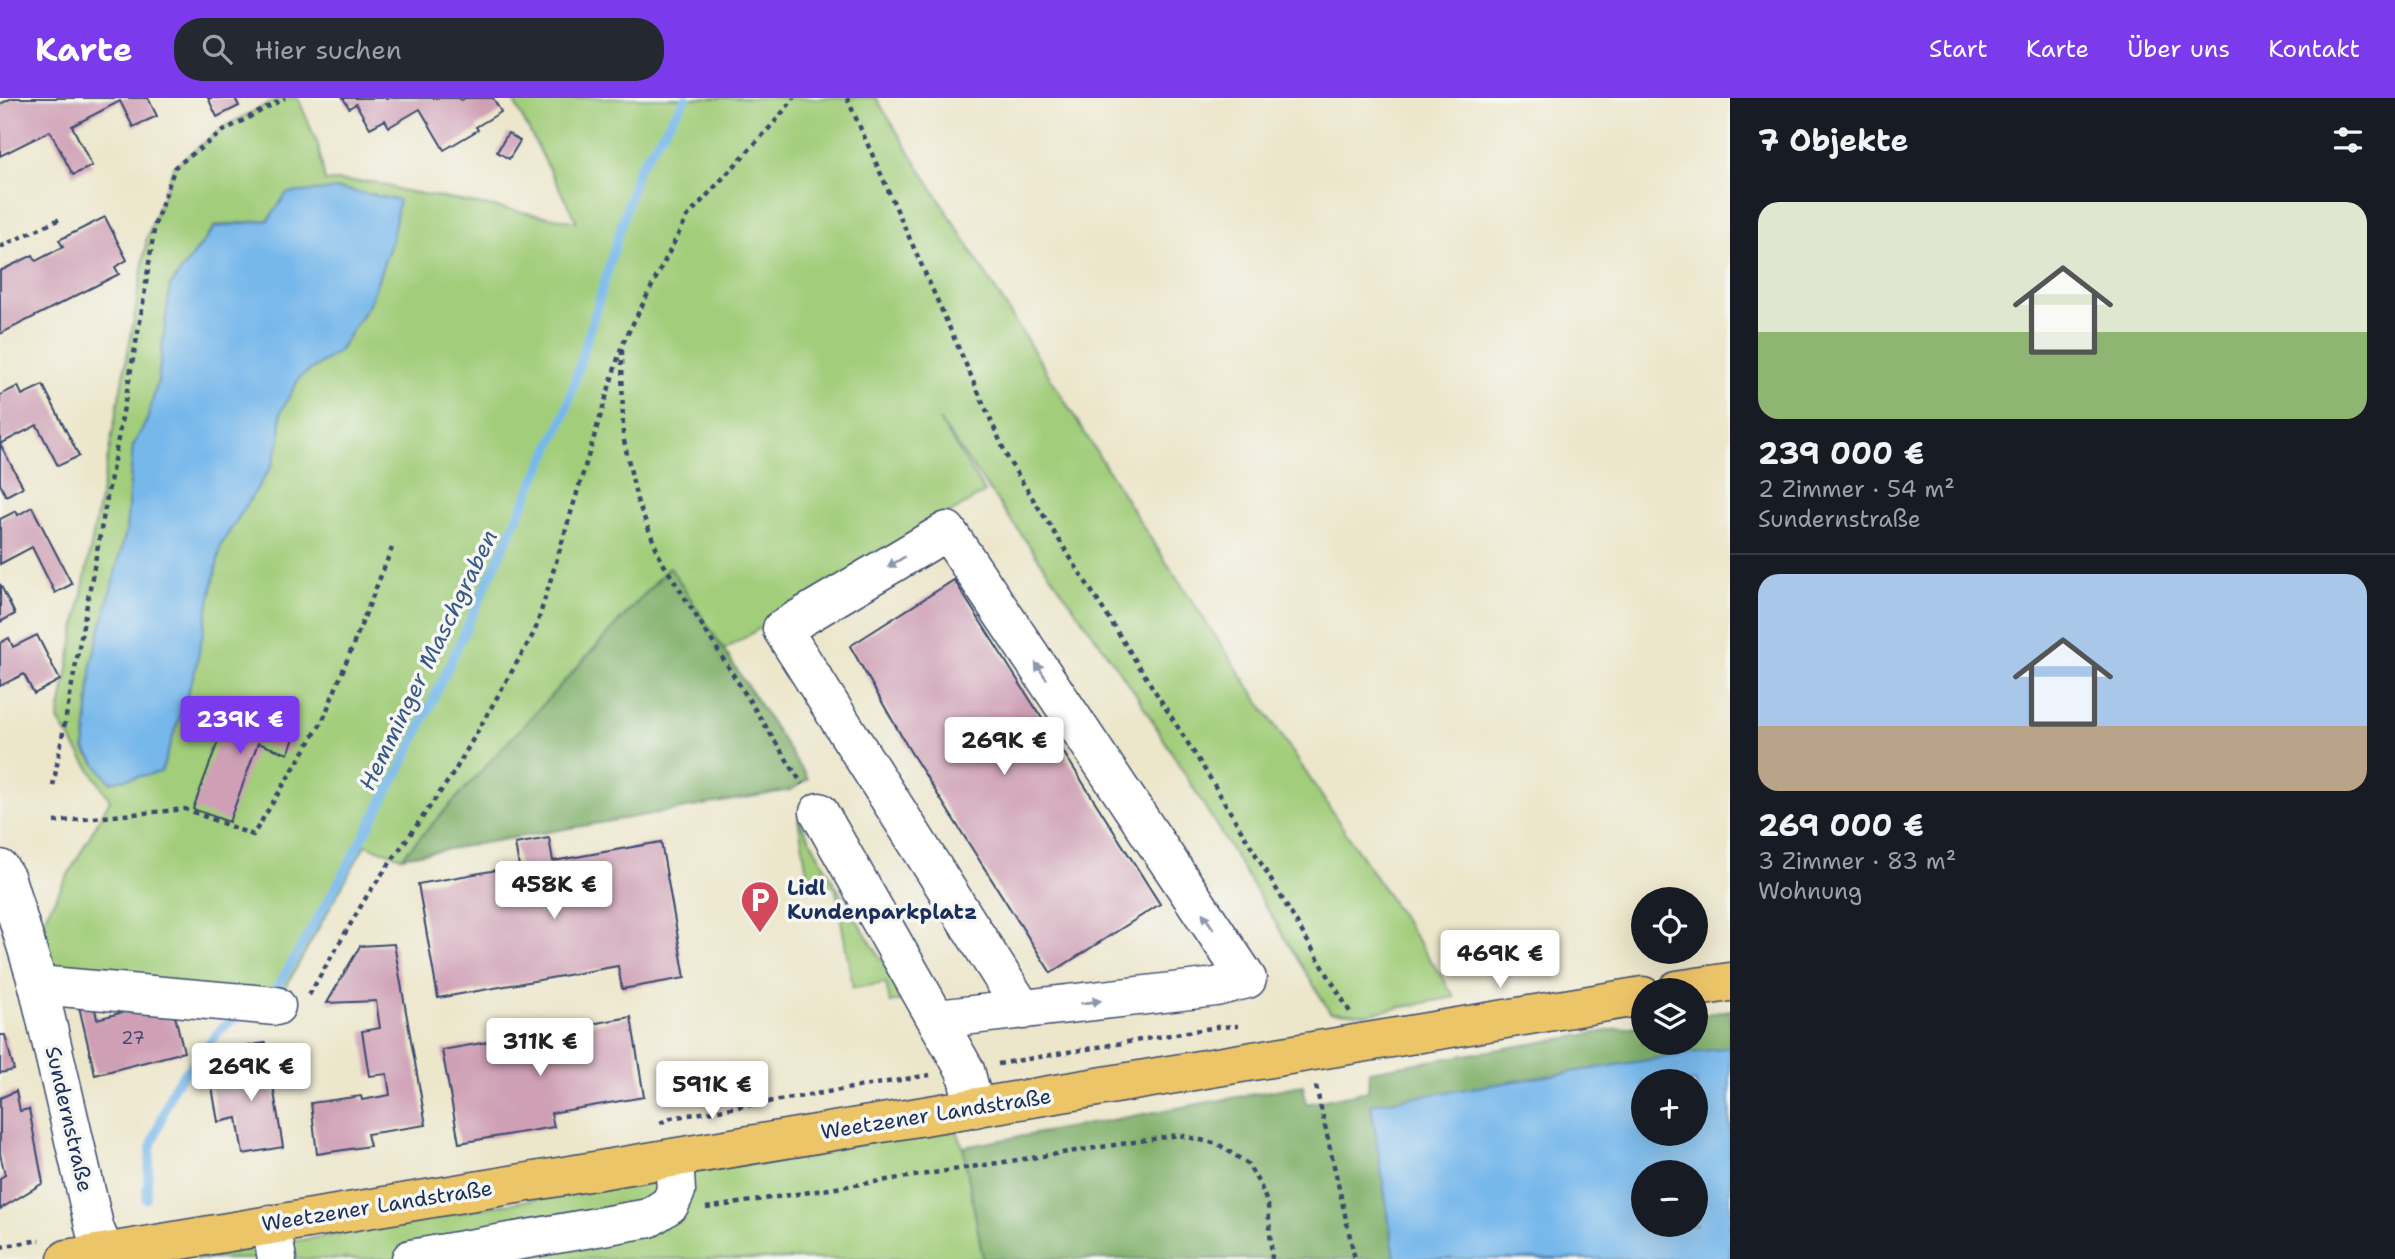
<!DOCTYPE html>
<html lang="de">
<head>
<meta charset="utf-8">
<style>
	:root { --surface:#171b24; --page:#242831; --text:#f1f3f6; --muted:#9ea1a6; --line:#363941; --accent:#7c3aed }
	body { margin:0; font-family:"Shantell Sans",sans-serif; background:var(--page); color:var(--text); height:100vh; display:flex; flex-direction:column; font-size:26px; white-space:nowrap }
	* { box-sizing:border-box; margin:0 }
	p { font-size:23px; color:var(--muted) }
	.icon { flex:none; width:38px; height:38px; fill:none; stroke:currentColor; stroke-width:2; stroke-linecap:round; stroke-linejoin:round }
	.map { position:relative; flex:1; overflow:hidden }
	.sheet { display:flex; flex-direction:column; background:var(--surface); width:665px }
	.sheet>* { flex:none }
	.buttons { position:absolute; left:1631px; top:789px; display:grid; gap:14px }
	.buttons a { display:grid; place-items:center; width:77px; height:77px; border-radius:50%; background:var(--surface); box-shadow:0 7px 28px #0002; font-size:35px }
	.price { position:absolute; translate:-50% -60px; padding:0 16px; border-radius:7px; background:#fff; color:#222; font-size:23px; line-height:46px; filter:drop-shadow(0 2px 4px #0008) }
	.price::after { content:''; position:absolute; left:50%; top:42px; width:21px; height:16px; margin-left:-10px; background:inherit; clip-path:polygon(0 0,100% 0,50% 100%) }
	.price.active { background:var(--accent); color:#fff }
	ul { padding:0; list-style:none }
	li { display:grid; align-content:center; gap:14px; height:371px; padding:0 28px }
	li+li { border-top:2px solid var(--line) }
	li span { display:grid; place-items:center; height:217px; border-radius:21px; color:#555 }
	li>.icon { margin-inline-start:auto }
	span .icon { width:126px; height:126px; fill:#fffc; stroke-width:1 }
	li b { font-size:30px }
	h2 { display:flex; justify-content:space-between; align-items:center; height:84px; padding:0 28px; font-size:30px }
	header { display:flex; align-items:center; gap:42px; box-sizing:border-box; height:98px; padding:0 35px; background:var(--accent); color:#fff }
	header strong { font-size:33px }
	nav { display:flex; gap:38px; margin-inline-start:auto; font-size:24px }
	.search { width:490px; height:63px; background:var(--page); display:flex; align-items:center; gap:18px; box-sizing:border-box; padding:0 24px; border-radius:28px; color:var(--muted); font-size:26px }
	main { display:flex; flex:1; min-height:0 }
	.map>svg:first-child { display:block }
	.green { fill:#a2cd7a; stroke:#5e7e6c; stroke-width:2; fill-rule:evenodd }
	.forest { fill:#81b06a; stroke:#4e7064; stroke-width:2 }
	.water { fill:#77b8eb; stroke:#4974a4; stroke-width:2; fill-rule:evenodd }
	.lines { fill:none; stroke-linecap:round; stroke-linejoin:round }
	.stream { stroke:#77b8eb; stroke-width:9 }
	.building { fill:#cfa0b5 }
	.minor-casing { stroke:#3a4a6e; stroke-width:41 }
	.major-casing { stroke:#3a4a6e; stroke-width:41 }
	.path { stroke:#3a4a6e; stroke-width:4.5; stroke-dasharray:5 5; stroke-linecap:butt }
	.minor { stroke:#fff; stroke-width:38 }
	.major { stroke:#edc569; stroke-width:38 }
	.oneway { fill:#8d97ae }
	.labels { text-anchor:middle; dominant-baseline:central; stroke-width:7; stroke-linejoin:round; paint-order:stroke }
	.number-label { font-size:18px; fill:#484b74 }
	.poi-label { font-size:21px; font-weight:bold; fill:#1b2f5e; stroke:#f6f6f2; text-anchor:start }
	.street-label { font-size:21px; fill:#1b2f5e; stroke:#f6f6f2 }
	.water-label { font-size:23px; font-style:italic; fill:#375888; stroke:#f6f6f2 }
</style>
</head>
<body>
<header>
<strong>Karte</strong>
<div class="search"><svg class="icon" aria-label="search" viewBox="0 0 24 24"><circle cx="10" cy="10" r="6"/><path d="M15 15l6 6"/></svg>Hier suchen</div>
<nav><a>Start</a><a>Karte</a><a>Über uns</a><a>Kontakt</a></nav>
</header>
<main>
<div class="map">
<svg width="1730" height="1161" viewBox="0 0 1730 1161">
	<rect width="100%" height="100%" fill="#f6f6f2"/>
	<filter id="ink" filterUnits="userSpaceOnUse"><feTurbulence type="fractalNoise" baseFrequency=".0143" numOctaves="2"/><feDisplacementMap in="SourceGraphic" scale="14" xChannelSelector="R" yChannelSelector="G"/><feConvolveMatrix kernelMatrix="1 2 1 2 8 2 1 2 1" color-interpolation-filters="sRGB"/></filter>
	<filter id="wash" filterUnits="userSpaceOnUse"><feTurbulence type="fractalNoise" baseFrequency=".00686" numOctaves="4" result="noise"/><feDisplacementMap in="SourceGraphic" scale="28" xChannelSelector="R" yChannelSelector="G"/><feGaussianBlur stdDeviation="1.57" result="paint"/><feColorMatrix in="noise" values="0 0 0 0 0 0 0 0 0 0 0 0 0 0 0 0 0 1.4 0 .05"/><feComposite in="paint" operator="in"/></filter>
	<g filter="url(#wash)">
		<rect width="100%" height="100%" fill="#ece6ca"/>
		<g class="green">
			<path d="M279,0H298L318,47L325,83L374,84L400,92L577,124L512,0H876L1147,435L1455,899L1366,916L1330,914L1136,596L939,322L985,394L724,552L669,469L402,759L365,747L280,899L58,875L39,829L110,702L58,622L135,216L147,139L174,68L225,28ZM341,91L357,96H375L392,142L370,204L339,253L300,279L281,313L280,343L272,367L221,447L195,573L161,674L111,684L84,652L92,564L126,434L133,348L147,322L158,283L170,188L215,128L268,122L326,93Z"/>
			<polygon points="798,720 835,787 906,901 890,905 886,885 853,890 835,788 810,792"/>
			<polygon points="955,1027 963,1049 983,1161 194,1161"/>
		</g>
		<g class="forest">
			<polygon points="670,469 808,681 791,692 402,759"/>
			<polygon points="1730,912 1730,949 1371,1006 1395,1161 983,1161 963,1049 1303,987 1306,1006 1368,993 1369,973 1643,927 1643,945 1696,945 1696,918"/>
		</g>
		<g class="water">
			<polygon points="341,91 399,102 392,142 370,204 339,253 300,279 281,313 280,343 272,367 221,447 195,573 161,674 110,684 85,651 92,564 126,434 133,348 147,322 158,283 170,188 215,129 268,122 287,95"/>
			<path d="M1730,949V1161H1395L1371,1006ZM1643,984H1696V1036H1643ZM1643,1074H1696V1127H1643Z"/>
		</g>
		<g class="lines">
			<g class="stream">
				<polyline points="268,896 278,888 341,780 407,658 564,319 638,71 686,0"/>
				<polyline points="146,1101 151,1048 174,988 222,930 240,917"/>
			</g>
		</g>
		<g id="blocks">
			<g class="building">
				<polygon points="12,0 148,0 157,18 133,29 120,3 72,28 92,68 73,77 50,33 0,58 0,6"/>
				<polygon points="208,0 235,0 239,8 217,19"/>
				<polygon points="343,0 459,0 461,2 465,0 493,0 501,14 476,29 478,32 444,52 420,11 389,29 385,22 370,30 356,6 349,10"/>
				<polygon points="508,35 520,43 509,61 497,54"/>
				<polygon points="105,119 127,162 115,169 119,176 0,236 0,173 33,157 36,163 63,149 59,142"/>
				<polygon points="43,287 79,358 58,368 37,327 0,346 23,389 6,398 0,386 0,297 18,288 22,297"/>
				<polygon points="32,409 72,486 55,495 32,449 0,466 0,421 16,413 18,417"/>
				<polygon points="954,482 1160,806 1051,875 910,653 850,548"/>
				<polygon points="0,486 15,516 0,524"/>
				<polygon points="37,537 60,582 34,596 24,576 0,588 0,545 9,540 13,549"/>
				<polygon points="233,603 299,627 288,656 258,645 229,724 193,711"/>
				<polygon points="549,740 553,763 661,744 685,880 622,891 618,868 438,900 418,786 519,768 515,746"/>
				<polygon points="394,846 426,1027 367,1036 370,1048 317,1056 311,1005 361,998 362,1002 390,997 387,976 369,978 362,933 380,930 376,903 327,905 360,848"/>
				<polygon points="92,897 97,921 171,902 184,954 95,977 77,900"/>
				<polygon points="631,919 644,999 551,1015 554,1029 459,1045 442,952"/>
				<polygon points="0,937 5,937 14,972 0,975"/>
				<polygon points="266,945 283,1049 243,1056 237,1020 218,1024 211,983 248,977 245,948"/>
				<polygon points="16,993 20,1013 29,1011 43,1085 0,1111 0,1080 5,1077 0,1056 0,1000"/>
			</g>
		</g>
	</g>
	<g filter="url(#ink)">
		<use href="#blocks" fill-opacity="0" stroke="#3a4a6e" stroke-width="2"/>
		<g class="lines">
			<g class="minor-casing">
				<g id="minor">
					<polyline points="819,714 965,972 975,1010"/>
					<polyline points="0,771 6,781 38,887 95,1132 108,1161"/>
					<polyline points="38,887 276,908"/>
					<polyline points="937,921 1216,889 1247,881 947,433 782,531 1023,912"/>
					<polyline points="271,1126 277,1161"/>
					<polyline points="411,1161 649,1120 670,1106 676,1093 674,1060"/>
				</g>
			</g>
			<g class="major-casing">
				<g id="major">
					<polyline points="1677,892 1730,884"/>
					<polyline points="67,1161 1643,898"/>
				</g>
			</g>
			<g class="path">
				<polyline points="847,0 1009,363 1210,680 1350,914"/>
				<polyline points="0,149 60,121"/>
				<polyline points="622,252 623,338 637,402 661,462 802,686"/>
				<polyline points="53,688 141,218 155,126 175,69 225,32 285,0"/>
				<polyline points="54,724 185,711 253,737 323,622 392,450"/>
				<polyline points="309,897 368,796 453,676 535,533 622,247 687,119 773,26 794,0"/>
				<polyline points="998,966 1217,929 1238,928"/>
				<polyline points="1316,988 1355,1161"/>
				<polyline points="660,1025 671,1020 930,977"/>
				<polyline points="706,1110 1179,1037 1218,1046 1248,1066 1261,1089 1268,1107 1272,1161"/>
				<polyline points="0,1149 40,1142"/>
			</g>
			<use href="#minor" class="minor"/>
			<use href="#major" class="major"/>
		</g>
		<defs><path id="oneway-solid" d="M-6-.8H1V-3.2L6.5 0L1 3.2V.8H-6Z" transform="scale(1.75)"/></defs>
		<g class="oneway">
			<use href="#oneway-solid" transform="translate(896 464) rotate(149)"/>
			<use href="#oneway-solid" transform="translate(1041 573) rotate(-124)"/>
			<use href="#oneway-solid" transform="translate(1208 823) rotate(-124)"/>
			<use href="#oneway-solid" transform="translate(1091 904) rotate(-7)"/>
		</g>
	</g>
	<defs>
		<g id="parking-pin" transform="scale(2.0125)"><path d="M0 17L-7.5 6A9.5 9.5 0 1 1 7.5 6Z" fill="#d1495b" stroke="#f6f6f2"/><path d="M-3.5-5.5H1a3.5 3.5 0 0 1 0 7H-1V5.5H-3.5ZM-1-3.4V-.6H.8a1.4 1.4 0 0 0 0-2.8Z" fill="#fff"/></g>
	</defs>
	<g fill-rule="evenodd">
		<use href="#parking-pin" x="760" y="802"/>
	</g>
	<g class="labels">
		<g class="number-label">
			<text x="133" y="940">27</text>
		</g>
		<g class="poi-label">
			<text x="787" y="790">Lidl<tspan x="787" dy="24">Kundenparkplatz</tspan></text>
		</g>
		<g class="street-label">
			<text transform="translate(936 1016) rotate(-9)">Weetzener Landstraße</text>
			<text transform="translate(69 1021) rotate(77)">Sundernstraße</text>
			<text transform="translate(377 1108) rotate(-9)">Weetzener Landstraße</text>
		</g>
		<g class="water-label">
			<text transform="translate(428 562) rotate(-64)">Hemminger Maschgraben</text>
		</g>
	</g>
</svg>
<div class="buttons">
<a><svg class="icon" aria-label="locate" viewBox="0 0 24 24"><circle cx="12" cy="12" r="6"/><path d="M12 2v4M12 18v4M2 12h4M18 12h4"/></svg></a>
<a><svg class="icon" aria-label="layers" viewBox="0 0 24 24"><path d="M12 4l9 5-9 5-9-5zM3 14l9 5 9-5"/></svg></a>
<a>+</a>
<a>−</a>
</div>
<b class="price active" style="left:240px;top:658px">239K €</b>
<b class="price" style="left:1004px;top:679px">269K €</b>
<b class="price" style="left:554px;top:823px">458K €</b>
<b class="price" style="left:1500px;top:892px">469K €</b>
<b class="price" style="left:540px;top:980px">311K €</b>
<b class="price" style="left:251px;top:1005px">269K €</b>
<b class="price" style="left:712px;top:1023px">591K €</b>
</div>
<section class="sheet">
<h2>7 Objekte<svg class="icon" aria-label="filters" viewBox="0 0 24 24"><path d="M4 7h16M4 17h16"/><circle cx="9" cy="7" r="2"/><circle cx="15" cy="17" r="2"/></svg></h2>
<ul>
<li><span style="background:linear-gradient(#dfe7d0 60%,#8fb573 0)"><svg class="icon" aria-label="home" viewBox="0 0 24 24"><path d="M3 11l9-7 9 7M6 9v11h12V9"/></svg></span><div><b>239 000 €</b><p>2 Zimmer · 54 m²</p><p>Sundernstraße</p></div></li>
<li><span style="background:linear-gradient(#a9c7e8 70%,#b9a48a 0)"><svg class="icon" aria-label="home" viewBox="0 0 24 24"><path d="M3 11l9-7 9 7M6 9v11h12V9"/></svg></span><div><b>269 000 €</b><p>3 Zimmer · 83 m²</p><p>Wohnung</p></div></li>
</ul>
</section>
</main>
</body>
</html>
